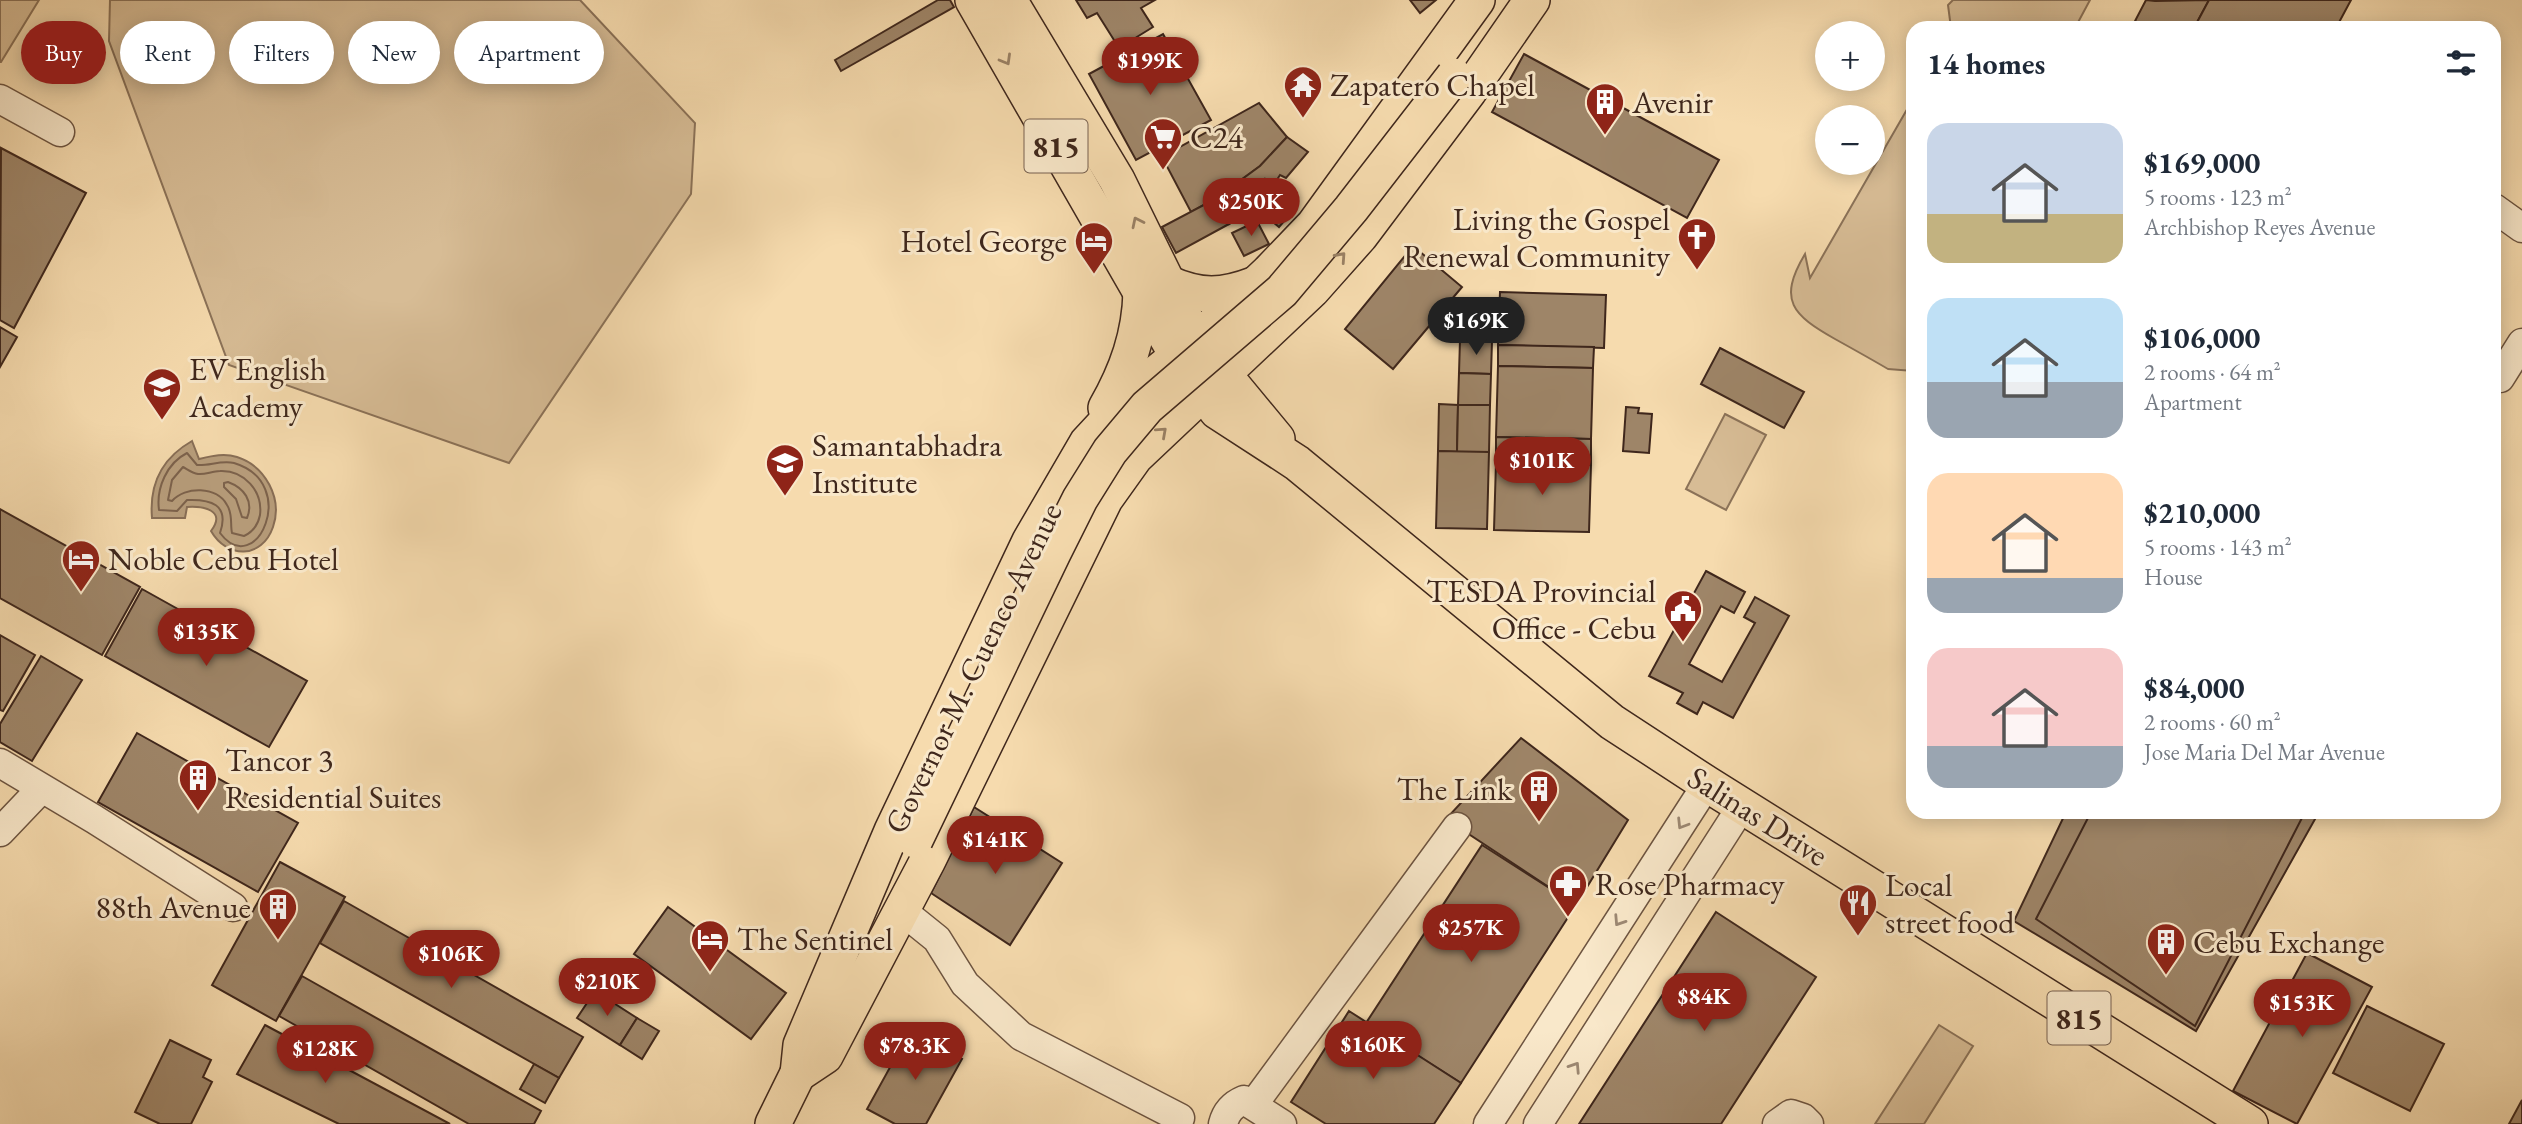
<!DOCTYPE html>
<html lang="en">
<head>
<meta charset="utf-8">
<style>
	:root { --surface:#fff; --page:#f2f2f3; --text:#1f2937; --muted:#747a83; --accent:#8f2418 }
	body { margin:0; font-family:"EB Garamond",serif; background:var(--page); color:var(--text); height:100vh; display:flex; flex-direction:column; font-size:26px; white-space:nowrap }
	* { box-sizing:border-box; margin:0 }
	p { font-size:23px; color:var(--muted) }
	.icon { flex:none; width:38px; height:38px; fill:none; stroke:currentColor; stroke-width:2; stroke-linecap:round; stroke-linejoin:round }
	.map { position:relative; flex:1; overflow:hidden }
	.side { position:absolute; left:1906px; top:21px; width:595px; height:798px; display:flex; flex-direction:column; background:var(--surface); border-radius:21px; box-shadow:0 4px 18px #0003 }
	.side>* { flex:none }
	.banner { position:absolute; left:21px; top:21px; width:665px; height:63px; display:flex; gap:14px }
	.fabs { position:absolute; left:1815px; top:21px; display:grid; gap:14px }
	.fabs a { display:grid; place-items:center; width:70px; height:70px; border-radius:50%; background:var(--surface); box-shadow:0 4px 18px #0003; font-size:35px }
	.price { position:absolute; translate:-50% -60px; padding:0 16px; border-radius:24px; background:var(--accent); color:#fff; font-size:23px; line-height:46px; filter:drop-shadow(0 2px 4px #0008) }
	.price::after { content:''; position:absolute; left:50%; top:42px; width:21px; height:16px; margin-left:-10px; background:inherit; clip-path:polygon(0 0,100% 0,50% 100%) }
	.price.current { background:#222; color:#fff }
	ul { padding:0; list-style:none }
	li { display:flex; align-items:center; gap:21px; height:175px; padding:0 21px }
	li span { display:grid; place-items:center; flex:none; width:196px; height:140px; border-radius:21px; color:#555 }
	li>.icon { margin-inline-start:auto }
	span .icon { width:84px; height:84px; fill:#fffc; stroke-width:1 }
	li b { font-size:30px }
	h2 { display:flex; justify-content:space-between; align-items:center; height:84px; padding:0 21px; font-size:30px }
	.tag { padding:0 24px; border-radius:32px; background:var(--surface); box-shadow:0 4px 18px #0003; font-size:24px; line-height:63px }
	.tag.current { background:var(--accent); color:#fff }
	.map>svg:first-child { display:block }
	.green { fill:#d7bc95; stroke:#8b7258; stroke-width:2 }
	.water { fill:#b89e7c; stroke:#886e56; stroke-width:2 }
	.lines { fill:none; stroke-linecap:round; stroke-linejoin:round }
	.shore { stroke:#7c624c; stroke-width:2 }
	.building { fill:#9e8568; stroke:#3f271c; stroke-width:2 }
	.minor-casing { stroke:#6d5440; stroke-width:31 }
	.major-casing { stroke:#3f271c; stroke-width:38 }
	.minor { stroke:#f9e8ca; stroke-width:28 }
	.major { stroke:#f6dbae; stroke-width:35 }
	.major-bridge-casing { stroke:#3f271c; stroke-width:38; stroke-linecap:butt }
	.major-bridge { stroke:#f6dbae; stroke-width:35 }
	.oneway { stroke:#9a8165 }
	.oneway2 { stroke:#9c8873 }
	.labels { text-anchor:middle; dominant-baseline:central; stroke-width:6; stroke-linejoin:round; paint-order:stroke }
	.shield { fill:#f9e8ca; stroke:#776150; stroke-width:2 }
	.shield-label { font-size:30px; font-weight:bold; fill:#3f271c }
	.poi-label { font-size:32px; fill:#3f271c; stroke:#f9e8ca; text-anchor:start }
	.street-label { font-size:32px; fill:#3f271c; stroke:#f9e8ca }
</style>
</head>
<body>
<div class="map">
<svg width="2522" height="1124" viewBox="0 0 2522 1124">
	<rect width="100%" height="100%" fill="#f6dbae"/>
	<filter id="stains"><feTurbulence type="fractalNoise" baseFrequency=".00286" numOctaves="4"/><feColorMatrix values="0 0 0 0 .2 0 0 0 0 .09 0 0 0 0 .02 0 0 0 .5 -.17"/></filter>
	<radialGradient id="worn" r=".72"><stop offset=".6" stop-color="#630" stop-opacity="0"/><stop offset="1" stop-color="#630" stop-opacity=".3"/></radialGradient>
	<g class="green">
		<polygon points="0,0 39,0 1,62 0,62"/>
		<polygon points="110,0 580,0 695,123 691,194 509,463 229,365 109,41"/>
		<polygon points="1953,0 2090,0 2075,28 1951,28 1948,5"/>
		<path d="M1913,99V371L1888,369C1871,359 1853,349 1835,339C1793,315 1777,301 1805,254L1810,278Z"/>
		<polygon points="1725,414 1766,435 1726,510 1686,489"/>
		<polygon points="1939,1025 1973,1046 1924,1124 1875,1124"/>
	</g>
	<path class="water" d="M192,441L199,459C212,456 224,453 237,457C265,466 283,498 273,527C262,559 227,559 211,531C227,510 203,506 187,507L185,518H152C149,483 162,458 192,441Z"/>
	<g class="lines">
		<g class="shore">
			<path d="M187,453L197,465C209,466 221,460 234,463C301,483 256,581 220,533C230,504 210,499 187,500L177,511L159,510C156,488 167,463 187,453Z"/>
			<path d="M183,467C187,469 192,473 198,474C205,475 212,471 220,471C244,470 263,491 260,515C258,525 253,532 244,536L232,533C230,524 233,514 227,505C217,486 185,486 172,501L168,500L172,480Z"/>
			<path d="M228,482C244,488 254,501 247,518L242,517L236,499L224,487V483Z"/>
		</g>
	</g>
	<g class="building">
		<polygon points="938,0 950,0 954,7 841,71 835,60"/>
		<polygon points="1076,0 1155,0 1141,8 1153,27 1119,48 1097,13 1087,18"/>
		<polygon points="1410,0 1436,0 1420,13"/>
		<polygon points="2146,0 2155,1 2209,0 2194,28 2148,28 2135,21"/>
		<polygon points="2209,0 2351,0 2336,28 2194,28"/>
		<polygon points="1163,34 1211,120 1136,160 1089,74"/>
		<polygon points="1524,54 1719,160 1687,218 1492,112"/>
		<polygon points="1259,103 1287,137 1260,166 1215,199 1191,212 1162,157"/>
		<polygon points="1287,137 1308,152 1286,178 1280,175 1273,186 1265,179 1247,200 1256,208 1229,224 1215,199 1260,166"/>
		<polygon points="1,148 86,193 14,328 0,320"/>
		<polygon points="1265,179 1297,206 1279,227 1247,200"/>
		<polygon points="1215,199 1229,224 1176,253 1162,227"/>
		<polygon points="1257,221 1269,244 1244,256 1232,233"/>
		<polygon points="1413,246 1462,287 1393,369 1345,329"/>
		<polygon points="1500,292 1606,295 1604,348 1498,345"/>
		<polygon points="0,327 17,337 0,367"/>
		<polygon points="1460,340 1492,341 1491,374 1459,373"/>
		<polygon points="1498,345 1594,347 1593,368 1498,366"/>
		<polygon points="1720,348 1804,392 1784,428 1701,384"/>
		<polygon points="1498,366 1593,368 1591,439 1496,437"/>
		<polygon points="1459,373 1491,374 1490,405 1458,405"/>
		<polygon points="1439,404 1458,405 1457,452 1438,451"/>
		<polygon points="1458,405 1490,405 1489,452 1457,452"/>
		<polygon points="1626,407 1639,408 1638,413 1652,414 1649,453 1623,451"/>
		<polygon points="1496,437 1591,439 1591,465 1496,462"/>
		<polygon points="1438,451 1489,452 1487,529 1436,528"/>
		<polygon points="1496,462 1591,465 1589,532 1494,530"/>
		<polygon points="0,509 140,587 102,655 0,598"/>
		<polygon points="1706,571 1745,592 1734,613 1721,606 1689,664 1722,682 1755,623 1744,617 1755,597 1789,616 1733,718 1703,702 1697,714 1677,703 1683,693 1649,676"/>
		<polygon points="142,589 307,681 269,747 105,656"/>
		<polygon points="0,635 35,655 3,711 0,710"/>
		<polygon points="41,656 82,680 32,761 0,742 0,724"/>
		<polygon points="137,733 298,823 258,892 98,802"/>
		<polygon points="1521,738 1628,820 1576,905 1446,819"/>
		<polygon points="974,807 1062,863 1010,945 931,893"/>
		<polygon points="2066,812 2319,812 2196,1031 2014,921"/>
		<polygon points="2091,812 2305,812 2195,1026 2036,919"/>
		<polygon points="1482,845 1576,905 1461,1083 1366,1023"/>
		<polygon points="280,862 345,897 276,1021 212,985"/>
		<polygon points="344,901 583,1037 559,1078 320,943"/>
		<polygon points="668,907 786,993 751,1039 634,954"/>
		<polygon points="1716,912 1816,977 1721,1124 1579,1124"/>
		<polygon points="2307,953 2372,987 2297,1124 2233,1091"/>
		<polygon points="302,976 541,1111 534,1124 469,1124 279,1016"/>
		<polygon points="595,991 637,1018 620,1045 577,1018"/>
		<polygon points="2367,1006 2444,1044 2410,1111 2333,1073"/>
		<polygon points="1349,1011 1461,1083 1434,1124 1326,1124 1291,1102"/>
		<polygon points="637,1018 659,1031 642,1059 620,1045"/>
		<polygon points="265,1025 450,1124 339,1124 237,1074"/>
		<polygon points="910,1031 962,1059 926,1124 895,1124 867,1109"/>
		<polygon points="170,1040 211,1060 203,1077 212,1082 191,1124 160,1124 135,1112"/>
		<polygon points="534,1064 559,1078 545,1103 520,1089"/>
		<polygon points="2522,1100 2522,1124 2509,1124"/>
	</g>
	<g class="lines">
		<g class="minor-casing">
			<g id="minor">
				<polyline points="0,99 60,132"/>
				<polyline points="2494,208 2522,228"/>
				<polyline points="2500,378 2522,343"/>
				<polyline points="0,763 94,819 233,907"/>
				<polyline points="0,832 41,789"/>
				<polyline points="901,910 937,939 965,984 1021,1036 1180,1118"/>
				<polyline points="1253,1105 1457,827"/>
				<path d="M1223,1124C1226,1112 1232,1105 1244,1100L1282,1124"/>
				<polyline points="1488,1124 1707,784"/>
				<polyline points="1538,1124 1742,806"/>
				<polyline points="1777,1124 1791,1114 1803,1118 1809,1124"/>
			</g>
		</g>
		<g class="major-casing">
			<g id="major">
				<polyline points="973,0 1177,355 1217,411 1297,463 1612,722 1707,784 2250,1124"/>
				<polyline points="1009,0 1117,180 1196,341 1277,439"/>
				<path d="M1167,283C1201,298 1222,297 1256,284"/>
				<path d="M1106,408C1127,371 1140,335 1141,292"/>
				<polyline points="798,1074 825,1056 928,860 1105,499 1135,457 1312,290 1360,236 1469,91 1532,0"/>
				<polyline points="798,1074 801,1045 892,831 1030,541 1087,443 1138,388 1196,341 1269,272 1314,225 1477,0"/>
				<polyline points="773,1124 808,1053"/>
			</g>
		</g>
		<use href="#minor" class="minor"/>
		<use href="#major" class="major"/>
		<g class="major-bridge-casing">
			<polyline id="major-bridge" points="915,840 1053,553 1080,499 1110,451 1147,407 1282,291 1351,209 1454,76"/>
		</g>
		<use href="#major-bridge" class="major-bridge"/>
	</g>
	<defs><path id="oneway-chevron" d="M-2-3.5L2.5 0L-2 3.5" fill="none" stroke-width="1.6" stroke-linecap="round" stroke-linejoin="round" transform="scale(1.75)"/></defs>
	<g class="oneway">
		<use href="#oneway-chevron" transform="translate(1006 60) rotate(60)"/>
		<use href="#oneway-chevron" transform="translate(1137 222) rotate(-116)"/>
		<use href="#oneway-chevron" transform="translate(1341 257) rotate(-48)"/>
		<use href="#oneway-chevron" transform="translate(1162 432) rotate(-42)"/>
	</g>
	<g class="oneway2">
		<use href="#oneway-chevron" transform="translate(1682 824) rotate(122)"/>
		<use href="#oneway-chevron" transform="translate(1619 921) rotate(123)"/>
		<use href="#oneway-chevron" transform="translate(1575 1067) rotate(-57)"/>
	</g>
	<defs>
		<g id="temple-pin" transform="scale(2.0125)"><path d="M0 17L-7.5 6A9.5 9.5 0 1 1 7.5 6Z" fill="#8f2418" stroke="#f9e8ca"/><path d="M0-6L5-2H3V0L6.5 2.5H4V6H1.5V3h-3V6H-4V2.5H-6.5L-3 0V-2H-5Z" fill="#fff"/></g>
		<g id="building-pin" transform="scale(2.0125)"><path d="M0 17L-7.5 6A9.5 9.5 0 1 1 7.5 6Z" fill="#8f2418" stroke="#f9e8ca"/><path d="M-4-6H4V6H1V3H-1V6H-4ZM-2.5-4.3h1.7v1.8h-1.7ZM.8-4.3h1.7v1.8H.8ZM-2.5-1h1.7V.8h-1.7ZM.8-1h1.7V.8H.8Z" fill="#fff"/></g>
		<g id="supermarket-pin" transform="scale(2.0125)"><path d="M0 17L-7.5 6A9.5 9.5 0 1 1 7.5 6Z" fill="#8f2418" stroke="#f9e8ca"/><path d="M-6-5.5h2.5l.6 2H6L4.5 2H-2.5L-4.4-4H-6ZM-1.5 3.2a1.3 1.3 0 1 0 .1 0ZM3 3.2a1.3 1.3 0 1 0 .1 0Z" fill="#fff"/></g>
		<g id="church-pin" transform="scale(2.0125)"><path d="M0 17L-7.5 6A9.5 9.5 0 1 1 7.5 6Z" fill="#8f2418" stroke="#f9e8ca"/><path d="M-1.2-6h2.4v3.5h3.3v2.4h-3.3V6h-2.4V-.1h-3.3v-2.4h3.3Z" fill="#fff"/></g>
		<g id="hotel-pin" transform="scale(2.0125)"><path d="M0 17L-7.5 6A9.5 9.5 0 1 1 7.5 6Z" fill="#8f2418" stroke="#f9e8ca"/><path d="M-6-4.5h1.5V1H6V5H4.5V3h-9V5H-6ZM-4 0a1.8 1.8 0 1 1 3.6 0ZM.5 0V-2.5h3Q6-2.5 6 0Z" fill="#fff"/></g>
		<g id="school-pin" transform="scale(2.0125)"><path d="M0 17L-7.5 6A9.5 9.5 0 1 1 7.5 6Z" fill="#8f2418" stroke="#f9e8ca"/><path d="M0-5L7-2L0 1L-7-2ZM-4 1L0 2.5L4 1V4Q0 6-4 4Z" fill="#fff"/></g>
		<g id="civic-pin" transform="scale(2.0125)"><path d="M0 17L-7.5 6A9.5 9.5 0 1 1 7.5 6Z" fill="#8f2418" stroke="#f9e8ca"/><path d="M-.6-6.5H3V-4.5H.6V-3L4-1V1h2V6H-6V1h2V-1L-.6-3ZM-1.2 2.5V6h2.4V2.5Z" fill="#fff"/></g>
		<g id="pharmacy-pin" transform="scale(2.0125)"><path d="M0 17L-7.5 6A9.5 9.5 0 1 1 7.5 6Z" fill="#8f2418" stroke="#f9e8ca"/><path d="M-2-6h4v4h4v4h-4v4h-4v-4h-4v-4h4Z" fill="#fff"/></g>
		<g id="restaurant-pin" transform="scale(2.0125)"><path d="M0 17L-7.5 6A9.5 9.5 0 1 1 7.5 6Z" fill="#8f2418" stroke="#f9e8ca"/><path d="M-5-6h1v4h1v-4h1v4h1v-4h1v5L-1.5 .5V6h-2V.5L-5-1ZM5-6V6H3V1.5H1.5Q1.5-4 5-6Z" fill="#fff"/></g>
	</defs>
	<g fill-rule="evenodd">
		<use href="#temple-pin" x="1303" y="85"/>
		<use href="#building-pin" x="1605" y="102"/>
		<use href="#supermarket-pin" x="1163" y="137"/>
		<use href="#church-pin" x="1697" y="237"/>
		<use href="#hotel-pin" x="1094" y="241"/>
		<use href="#school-pin" x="162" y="387"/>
		<use href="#school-pin" x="785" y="463"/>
		<use href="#hotel-pin" x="81" y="559"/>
		<use href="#civic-pin" x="1683" y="609"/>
		<use href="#building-pin" x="198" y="778"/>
		<use href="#building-pin" x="1539" y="789"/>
		<use href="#pharmacy-pin" x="1568" y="884"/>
		<use href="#restaurant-pin" x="1858" y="903"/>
		<use href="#building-pin" x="278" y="907"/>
		<use href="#hotel-pin" x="710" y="939"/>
		<use href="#building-pin" x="2166" y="942"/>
	</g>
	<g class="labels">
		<g class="shield">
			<rect x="1024.5" y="119.5" width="63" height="53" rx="5"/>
			<rect x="2047.5" y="991.5" width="63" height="53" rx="5"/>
		</g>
		<g class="shield-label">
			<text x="1056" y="146">815</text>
			<text x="2079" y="1018">815</text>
		</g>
		<g class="poi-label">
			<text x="1330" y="85">Zapatero Chapel</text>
			<text x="1632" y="102">Avenir</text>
			<text x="1190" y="137">C24</text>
			<text x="1670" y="219" text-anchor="end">Living the Gospel<tspan x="1670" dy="37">Renewal Community</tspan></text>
			<text x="1067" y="241" text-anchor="end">Hotel George</text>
			<text x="189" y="369">EV English<tspan x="189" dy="37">Academy</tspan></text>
			<text x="812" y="445">Samantabhadra<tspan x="812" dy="37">Institute</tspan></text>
			<text x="108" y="559">Noble Cebu Hotel</text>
			<text x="1656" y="591" text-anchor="end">TESDA Provincial<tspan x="1656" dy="37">Office - Cebu</tspan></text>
			<text x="225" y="760">Tancor 3<tspan x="225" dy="37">Residential Suites</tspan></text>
			<text x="1512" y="789" text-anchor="end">The Link</text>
			<text x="1595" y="884">Rose Pharmacy</text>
			<text x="1885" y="885">Local<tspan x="1885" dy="37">street food</tspan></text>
			<text x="251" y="907" text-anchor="end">88th Avenue</text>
			<text x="737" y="939">The Sentinel</text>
			<text x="2193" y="942">Cebu Exchange</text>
		</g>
		<g class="street-label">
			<text transform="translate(973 668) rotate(-64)">Governor M. Cuenco Avenue</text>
			<text transform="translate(1758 816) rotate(32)">Salinas Drive</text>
		</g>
	</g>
	<rect width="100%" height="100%" filter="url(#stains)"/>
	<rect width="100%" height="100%" fill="url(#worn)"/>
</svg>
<div class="fabs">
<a>+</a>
<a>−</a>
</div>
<b class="price" style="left:1150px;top:97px">$199K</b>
<b class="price" style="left:1251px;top:238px">$250K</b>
<b class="price current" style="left:1476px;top:357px">$169K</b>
<b class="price" style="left:1542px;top:497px">$101K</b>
<b class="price" style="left:206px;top:668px">$135K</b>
<b class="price" style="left:995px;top:876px">$141K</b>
<b class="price" style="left:1471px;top:964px">$257K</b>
<b class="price" style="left:451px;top:990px">$106K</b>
<b class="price" style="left:607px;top:1018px">$210K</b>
<b class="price" style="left:1704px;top:1033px">$84K</b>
<b class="price" style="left:2302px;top:1039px">$153K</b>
<b class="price" style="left:1373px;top:1081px">$160K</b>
<b class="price" style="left:915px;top:1082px">$78.3K</b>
<b class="price" style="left:325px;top:1085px">$128K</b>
<div class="banner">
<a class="tag current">Buy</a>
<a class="tag">Rent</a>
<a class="tag">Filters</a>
<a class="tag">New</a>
<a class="tag">Apartment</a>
</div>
<section class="side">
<h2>14 homes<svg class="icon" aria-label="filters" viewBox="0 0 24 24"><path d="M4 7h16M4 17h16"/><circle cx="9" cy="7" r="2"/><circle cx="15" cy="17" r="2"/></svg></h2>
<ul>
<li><span style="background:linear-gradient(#c9d6e8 65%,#c2b280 0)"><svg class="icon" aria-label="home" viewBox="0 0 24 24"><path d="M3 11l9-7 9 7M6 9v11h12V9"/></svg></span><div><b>$169,000</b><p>5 rooms · 123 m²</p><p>Archbishop Reyes Avenue</p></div></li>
<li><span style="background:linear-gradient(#bfe0f5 60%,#9aa5b1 0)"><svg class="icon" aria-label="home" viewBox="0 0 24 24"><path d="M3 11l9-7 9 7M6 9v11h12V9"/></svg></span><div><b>$106,000</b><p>2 rooms · 64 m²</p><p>Apartment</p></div></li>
<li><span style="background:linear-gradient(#ffd9b3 75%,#9aa5b1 0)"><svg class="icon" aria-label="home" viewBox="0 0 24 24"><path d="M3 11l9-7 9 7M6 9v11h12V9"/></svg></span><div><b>$210,000</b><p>5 rooms · 143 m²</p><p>House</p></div></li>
<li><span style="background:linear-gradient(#f6c9c9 70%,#9aa5b1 0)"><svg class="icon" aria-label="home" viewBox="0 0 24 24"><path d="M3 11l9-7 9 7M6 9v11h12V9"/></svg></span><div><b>$84,000</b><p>2 rooms · 60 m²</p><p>Jose Maria Del Mar Avenue</p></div></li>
</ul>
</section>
</div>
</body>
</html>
